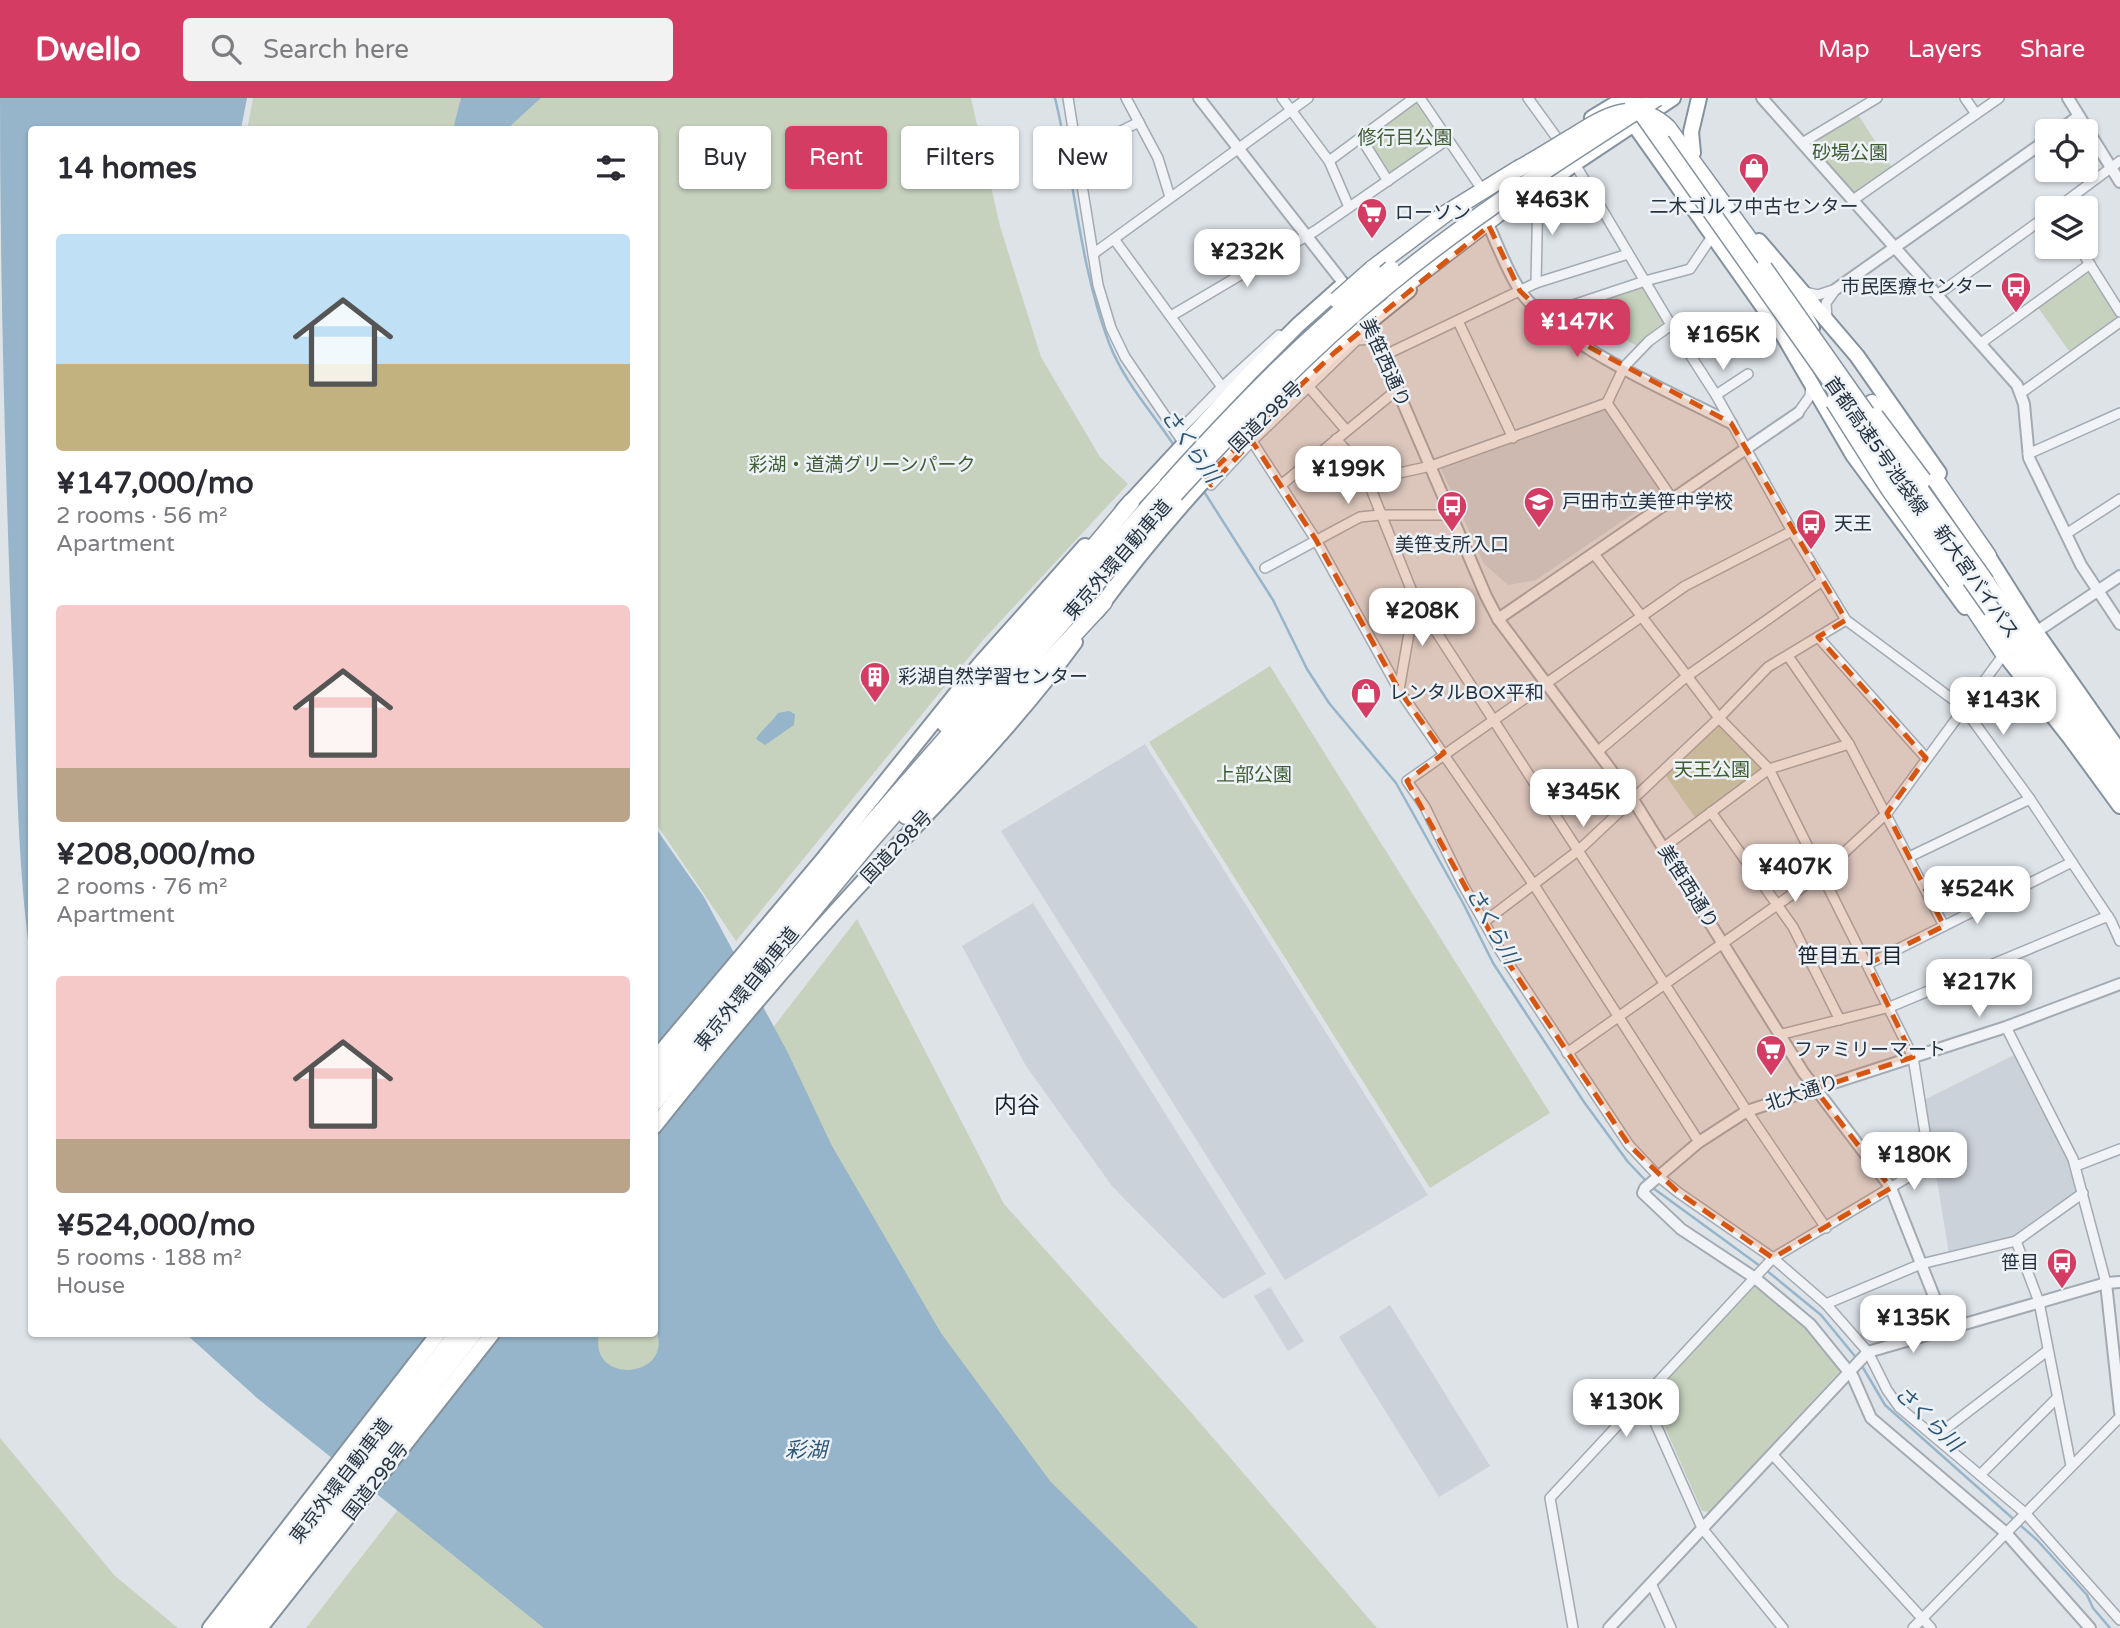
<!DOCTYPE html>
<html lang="en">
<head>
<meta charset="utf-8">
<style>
	:root { --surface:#fff; --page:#f2f2f3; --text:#2b2b33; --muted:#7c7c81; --accent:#d43c63 }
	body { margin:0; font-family:"Varela Round","Noto Sans JP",sans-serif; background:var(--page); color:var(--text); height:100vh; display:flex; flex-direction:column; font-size:26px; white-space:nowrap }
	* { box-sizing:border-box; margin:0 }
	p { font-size:23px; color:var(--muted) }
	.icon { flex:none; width:38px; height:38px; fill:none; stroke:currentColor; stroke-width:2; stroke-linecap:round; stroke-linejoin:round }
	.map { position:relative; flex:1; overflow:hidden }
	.sheet { position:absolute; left:28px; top:28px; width:630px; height:1211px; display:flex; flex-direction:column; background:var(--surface); border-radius:7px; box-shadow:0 2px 5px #0004 }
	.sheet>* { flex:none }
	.top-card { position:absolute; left:679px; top:28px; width:665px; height:63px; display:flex; gap:14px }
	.buttons { position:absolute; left:2035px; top:21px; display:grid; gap:14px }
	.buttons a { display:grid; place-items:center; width:63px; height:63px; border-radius:7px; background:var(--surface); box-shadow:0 2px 5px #0004; font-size:35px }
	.price { position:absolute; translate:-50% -60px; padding:0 16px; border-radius:14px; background:#fff; color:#222; font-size:23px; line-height:46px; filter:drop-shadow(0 2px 4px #0008) }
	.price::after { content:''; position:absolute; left:50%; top:42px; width:21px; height:16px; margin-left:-10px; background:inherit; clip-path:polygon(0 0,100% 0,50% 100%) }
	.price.active { background:var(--accent); color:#fff }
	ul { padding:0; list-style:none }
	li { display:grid; align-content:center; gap:14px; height:371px; padding:0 28px }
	li span { display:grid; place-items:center; height:217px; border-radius:7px; color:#555 }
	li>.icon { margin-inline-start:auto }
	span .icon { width:126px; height:126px; fill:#fffc; stroke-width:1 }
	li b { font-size:30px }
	h2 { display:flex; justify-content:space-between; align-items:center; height:84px; padding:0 28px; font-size:30px }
	.chip { padding:0 24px; border-radius:7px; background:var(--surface); box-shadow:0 2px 5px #0004; font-size:24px; line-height:63px }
	.chip.active { background:var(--accent); color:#fff }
	header { display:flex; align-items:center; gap:42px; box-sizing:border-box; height:98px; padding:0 35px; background:var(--accent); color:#fff }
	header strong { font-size:33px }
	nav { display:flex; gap:38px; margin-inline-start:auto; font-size:24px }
	.search { width:490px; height:63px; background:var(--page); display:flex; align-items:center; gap:18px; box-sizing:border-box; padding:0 24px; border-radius:7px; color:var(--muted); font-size:26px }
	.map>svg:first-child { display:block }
	.built { fill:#ccd2da }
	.green { fill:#c6d2be }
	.water { fill:#97b5ca }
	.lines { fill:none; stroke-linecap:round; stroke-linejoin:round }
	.stream { stroke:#97b5ca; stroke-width:2.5 }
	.minor-casing { stroke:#a3aab2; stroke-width:12 }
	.tertiary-casing { stroke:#a3aab2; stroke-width:14 }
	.trunk-casing { stroke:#84929f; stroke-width:18 }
	.motorway-casing { stroke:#84929f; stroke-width:19 }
	.minor { stroke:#f1f3f6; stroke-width:9 }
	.tertiary { stroke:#f1f3f6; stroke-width:10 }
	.trunk { stroke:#fff; stroke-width:14 }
	.motorway { stroke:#fff; stroke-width:16 }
	.motorway-bridge-casing { stroke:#84929f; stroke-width:19; stroke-linecap:butt }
	.motorway-bridge { stroke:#fff; stroke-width:16 }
	.marked { fill:#d55511; fill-opacity:0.2; stroke:#d55511; stroke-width:5; stroke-dasharray:14 9; stroke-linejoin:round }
	.labels { text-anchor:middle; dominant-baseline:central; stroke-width:5; stroke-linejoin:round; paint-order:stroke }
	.park-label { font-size:19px; fill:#3f5c33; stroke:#edf2f6 }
	.poi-label { font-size:19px; fill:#263240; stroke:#edf2f6; text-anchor:start }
	.street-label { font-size:19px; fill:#263240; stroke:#edf2f6 }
	.water-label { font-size:21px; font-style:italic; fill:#2f5675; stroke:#edf2f6 }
	.neighbourhood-label { font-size:21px; fill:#192330; stroke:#edf2f6 }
	.quarter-label { font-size:23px; fill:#192330; stroke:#edf2f6 }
</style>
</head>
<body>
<header>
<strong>Dwello</strong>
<div class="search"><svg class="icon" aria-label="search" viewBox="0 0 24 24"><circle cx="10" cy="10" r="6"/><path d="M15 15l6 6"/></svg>Search here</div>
<nav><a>Map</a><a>Layers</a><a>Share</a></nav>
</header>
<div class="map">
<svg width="2120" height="1530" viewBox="0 0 2120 1530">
	<rect width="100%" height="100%" fill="#dee3e8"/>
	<g class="built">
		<polygon points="1608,307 1663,392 1662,396 1536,482 1508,487 1484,466 1441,371"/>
		<polygon points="1145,646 1428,1097 1285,1182 1001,733"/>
		<polygon points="1033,805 1266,1176 1223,1201 1112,1088 1026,968 962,848"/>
		<polygon points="2014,957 2071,1069 2077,1096 2014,1141 1949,1156 1924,1002"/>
		<polygon points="1270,1189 1304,1243 1288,1253 1254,1198"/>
		<polygon points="1390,1207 1490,1368 1439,1399 1339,1239"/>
	</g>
	<g class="green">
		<polygon points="253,0 971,0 1000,128 1041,259 1100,359 1128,386 983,542 736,843 655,724 654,32 247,32"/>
		<polygon points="1414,4 1418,4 1443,40 1389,78 1366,40"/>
		<polygon points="1857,15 1893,71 1853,98 1806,45"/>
		<polygon points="2089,171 2119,221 2069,253 2037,208"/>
		<polygon points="1643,186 1665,223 1640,250 1572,209"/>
		<polygon points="1270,568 1550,1015 1430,1090 1149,644"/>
		<polygon points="1719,622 1766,670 1697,722 1663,674"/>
		<polygon points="857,821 1004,1106 1189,1312 1377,1530 306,1530 535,1236 654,1236 655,1082"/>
		<polygon points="1754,1189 1759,1189 1805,1227 1840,1266 1840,1273 1709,1414 1702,1413 1652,1300 1654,1295"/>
		<polygon points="0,1340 115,1478 178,1530 0,1530"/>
	</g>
	<g class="water">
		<path d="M0,0H247L241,31L32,32L31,865C16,760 17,653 12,547C5,365 0,183 0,0Z"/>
		<polygon points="461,0 541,0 507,31 453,31"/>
		<path d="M789,613L795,616L794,627L765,647L756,641C761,632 771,625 778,615Z"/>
		<path d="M655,729L704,799L788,955L832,1048L941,1235L1050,1383L1198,1530H544L257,1300L186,1236H599C588,1289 680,1281 654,1227Z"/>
	</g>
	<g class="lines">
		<g class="stream">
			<path d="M1055,0C1075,82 1079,166 1109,245C1124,284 1152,314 1175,349"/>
			<polyline points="1203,392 1273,502 1307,571 1329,605 1396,685 1463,805 1493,865 1584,1004 1628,1064 1648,1085"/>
			<polyline points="1653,1090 1760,1168"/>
			<polyline points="1766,1172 1821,1217 1858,1262"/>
			<polyline points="1862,1268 1885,1307 2037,1442 2087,1497 2093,1510 2110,1530"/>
		</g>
		<g class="minor-casing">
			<g id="minor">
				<polyline points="1068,0 1098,187 1111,230 1125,259 1187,350"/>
				<polyline points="1126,0 1158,60 1170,99"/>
				<polyline points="1282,0 1329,63 1349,109"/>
				<polyline points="1420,0 1479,87"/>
				<polyline points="1528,0 1562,47"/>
				<polyline points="1965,0 1976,16"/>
				<polyline points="1361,40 1388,83"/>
				<polyline points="1802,45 1877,0"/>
				<polyline points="1077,47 1115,36 1139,24"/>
				<polyline points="1572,61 1671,227 1716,297 1792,433 1846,522 1963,609 2030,701 2111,823 2120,843"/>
				<polyline points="1329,63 1414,0"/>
				<polyline points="1853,102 1999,0"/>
				<polyline points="2057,110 2120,63"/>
				<polyline points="1114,141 1222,289"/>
				<polyline points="2079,149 2120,214"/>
				<polyline points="1093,156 1308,0"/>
				<polyline points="1536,185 1538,92"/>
				<polyline points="1805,194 1818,197 1833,192"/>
				<polyline points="1937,197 2048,117"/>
				<polyline points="1543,217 1645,183 1690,171 1713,137"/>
				<polyline points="1171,218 1315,133 1448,41"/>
				<polyline points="1827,221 1826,205 1836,191"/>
				<polyline points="1458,223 1513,340"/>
				<polyline points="1671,227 1649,243 1624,269 1607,305 1673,402"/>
				<polyline points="1981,245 2090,166"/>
				<polyline points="1383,258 1536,185 1628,156"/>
				<polyline points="1309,289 1346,332"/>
				<polyline points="2021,295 2120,224"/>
				<polyline points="1716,297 1748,276"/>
				<polyline points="1798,315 1810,298 1811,285"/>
				<polyline points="1177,335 1222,289 1279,237"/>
				<polyline points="1336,341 1363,371 1415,501 1745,1010 1826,1130"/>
				<polyline points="1252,343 1316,442 1399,592 1534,787 1699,1044"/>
				<polyline points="2028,356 2120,315"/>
				<polyline points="1204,376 1211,387 1252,343 1357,242 1376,241"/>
				<polyline points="1367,382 1431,368 1607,305"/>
				<polyline points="1281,387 1398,291"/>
				<polyline points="1792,433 1685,488 1407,683 1425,709 1463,787 1501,854 1629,1047 1659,1079 1679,1095 1773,1160 1826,1206 1868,1254 1887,1292 1899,1309 2025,1415 2120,1522"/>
				<polyline points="2066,436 2120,401"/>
				<polyline points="1265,470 1360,419 1380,417 1451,417"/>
				<polyline points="1818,539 1926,660"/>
				<polyline points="1788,558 1849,646 1944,828"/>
				<polyline points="1399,592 1415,501"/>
				<polyline points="1597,654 1686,579 1822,483"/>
				<polyline points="1711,714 1793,829 1840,922"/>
				<polyline points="1663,750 1769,671 1849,646"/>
				<polyline points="1909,759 2030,701"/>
				<polyline points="1484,824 1579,752 1719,620 1768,569 1846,522"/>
				<polyline points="1868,866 2072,764"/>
				<polyline points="2006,929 2073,1061 2106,1185"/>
				<polyline points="1779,937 1890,909 2108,818"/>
				<polyline points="1567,955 1821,776 1887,715 2004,556"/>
				<polyline points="2076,1068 2120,1051"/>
				<polyline points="2016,1143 2039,1204 2071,1368"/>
				<polyline points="1826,1206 1921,1166 2016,1143 2083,1095"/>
				<polyline points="1644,1300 1702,1430 1783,1530"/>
				<polyline points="1935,1339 2047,1253"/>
				<polyline points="1772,1356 1931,1530"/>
				<polyline points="1980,1377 2057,1300"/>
				<polyline points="1651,1485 1671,1530"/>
				<polyline points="1573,1530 1550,1400 1773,1160 1930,1066 1913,959 1769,671 1719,620 1594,456"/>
				<polyline points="1913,1530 2120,1319"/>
			</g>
		</g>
		<g class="tertiary-casing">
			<g id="tertiary">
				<polyline points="1199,0 1348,191"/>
				<polyline points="1762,0 2017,287 2024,306 2029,360 2081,467 2120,526"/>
				<polyline points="2068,0 2120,84"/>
				<polyline points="2058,33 2079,18"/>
				<path d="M1489,128C1498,149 1507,172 1519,191C1554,245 1673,295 1731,325"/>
				<polyline points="1836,191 2048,41"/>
				<polyline points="1366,219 1486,498 1498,521 1632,700 1803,974 1891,1090 1947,1231"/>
				<polyline points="1498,521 1798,315"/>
				<polyline points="2036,534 2120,478"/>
				<polyline points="2106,1185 2120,1314"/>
				<polyline points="1609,1530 1868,1254 2106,1185 2120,1184"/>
				<polyline points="2090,1530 2006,1435 1871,1320 1853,1279 1810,1226 1755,1180 1681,1131 1643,1095 1645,1090 1699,1044 1747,1013 2006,929 2120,886"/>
			</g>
		</g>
		<g class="trunk-casing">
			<g id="trunk">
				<polyline points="1628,18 1783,237 1853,357 1965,509"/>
				<polyline points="1592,20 1625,0"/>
				<polyline points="1693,55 1691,34 1699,0"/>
				<polyline points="1527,100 1574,66 1673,0"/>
				<polyline points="1759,143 1857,258 1939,375"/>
				<polyline points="1788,187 1812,230"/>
				<polyline points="1123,412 1250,275 1298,227 1343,187"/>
				<polyline points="1983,450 2036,534 2120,654"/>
				<path d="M1097,513C1186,392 1291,285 1409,192"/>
				<polyline points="1998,548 2071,641 2120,708"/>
				<polyline points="654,962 825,759 980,566 1085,448"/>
				<path d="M654,1029C719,947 786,867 857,790C932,710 1010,633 1075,544"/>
				<polyline points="210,1530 438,1236"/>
				<polyline points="260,1530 492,1236"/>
			</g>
		</g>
		<g class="motorway-casing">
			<g id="motorway">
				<polyline points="1668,30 1776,178"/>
				<polyline points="1372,171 1445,116 1518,71"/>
				<polyline points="1394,196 1534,88"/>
				<polyline points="1872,305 1926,368 1988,458"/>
				<polyline points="1956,484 2004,556"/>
				<polyline points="1986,484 2120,675"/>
				<polyline points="1992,512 2120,696"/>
				<path d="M945,626C1005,550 1070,479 1131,404"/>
				<polyline points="906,718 1104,504"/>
				<polyline points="654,984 835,767 1167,388"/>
				<polyline points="654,1005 868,746 1175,396"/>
				<polyline points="226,1530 457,1236"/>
				<polyline points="243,1530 473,1236"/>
			</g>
		</g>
		<use href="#minor" class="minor"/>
		<use href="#tertiary" class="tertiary"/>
		<use href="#trunk" class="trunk"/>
		<use href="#motorway" class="motorway"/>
		<g class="motorway-bridge-casing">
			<g id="motorway-bridge">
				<polyline points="1631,0 1992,512"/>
				<path d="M1518,71C1537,61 1555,49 1574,38C1607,17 1636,0 1668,30"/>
				<polyline points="1764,170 1878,332"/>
				<polyline points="1337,202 1372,171"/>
				<polyline points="1834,304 1889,391 1956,484"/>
				<polyline points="1875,318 1923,382"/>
				<polyline points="1909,376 1986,484"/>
				<path d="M1167,388C1237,310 1309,236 1391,171"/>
				<path d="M1175,396C1242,322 1310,251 1387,188C1472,118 1565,59 1657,0"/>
			</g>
		</g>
		<use href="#motorway-bridge" class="motorway-bridge"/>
	</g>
	<path class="marked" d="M1489,128L1520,193L1567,237L1731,325L1846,522L1818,539L1926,660L1887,715L1944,828L1868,866L1913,959L1815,991L1891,1090L1773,1160L1679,1095L1629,1047L1501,854L1407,683L1444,655L1399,592L1316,442L1252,343L1211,387L1206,379L1334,255Z"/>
	<defs>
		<g id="shop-pin" transform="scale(1.575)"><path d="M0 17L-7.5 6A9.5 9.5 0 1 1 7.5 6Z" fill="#d43c63" stroke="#edf2f6"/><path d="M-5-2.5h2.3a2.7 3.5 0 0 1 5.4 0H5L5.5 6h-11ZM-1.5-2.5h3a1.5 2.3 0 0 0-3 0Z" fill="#fff"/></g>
		<g id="supermarket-pin" transform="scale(1.575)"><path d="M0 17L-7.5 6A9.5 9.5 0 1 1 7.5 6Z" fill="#d43c63" stroke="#edf2f6"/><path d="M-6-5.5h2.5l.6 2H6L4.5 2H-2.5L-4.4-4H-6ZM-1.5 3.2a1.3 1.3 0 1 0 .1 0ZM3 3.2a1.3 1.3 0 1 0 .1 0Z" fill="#fff"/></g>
		<g id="bus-pin" transform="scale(1.575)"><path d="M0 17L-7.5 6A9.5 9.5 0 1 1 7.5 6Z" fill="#d43c63" stroke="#edf2f6"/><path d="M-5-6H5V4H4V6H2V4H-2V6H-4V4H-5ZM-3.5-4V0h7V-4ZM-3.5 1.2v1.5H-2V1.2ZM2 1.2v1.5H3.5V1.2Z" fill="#fff"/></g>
		<g id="school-pin" transform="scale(1.575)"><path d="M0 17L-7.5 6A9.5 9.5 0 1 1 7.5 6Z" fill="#d43c63" stroke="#edf2f6"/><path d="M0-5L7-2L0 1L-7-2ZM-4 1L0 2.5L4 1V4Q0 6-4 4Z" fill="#fff"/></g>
		<g id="building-pin" transform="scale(1.575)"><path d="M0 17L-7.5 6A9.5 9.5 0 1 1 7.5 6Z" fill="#d43c63" stroke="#edf2f6"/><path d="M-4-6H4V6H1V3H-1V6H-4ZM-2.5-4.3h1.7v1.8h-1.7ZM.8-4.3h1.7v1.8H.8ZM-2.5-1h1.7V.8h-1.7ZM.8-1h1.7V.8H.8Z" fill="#fff"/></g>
	</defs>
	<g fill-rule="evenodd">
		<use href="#shop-pin" x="1754" y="70"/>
		<use href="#supermarket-pin" x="1372" y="115"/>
		<use href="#bus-pin" x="2016" y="189"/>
		<use href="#school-pin" x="1539" y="404"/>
		<use href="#bus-pin" x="1452" y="408"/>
		<use href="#bus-pin" x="1811" y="426"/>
		<use href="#building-pin" x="875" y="579"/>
		<use href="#shop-pin" x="1366" y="595"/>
		<use href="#supermarket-pin" x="1771" y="952"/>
		<use href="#bus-pin" x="2062" y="1165"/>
	</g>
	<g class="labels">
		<g class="park-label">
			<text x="1405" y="40">修行目公園</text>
			<text x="1850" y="55">砂場公園</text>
			<text x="862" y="367">彩湖・道満グリーンパーク</text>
			<text x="1712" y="672">天王公園</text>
			<text x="1254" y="677">上部公園</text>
		</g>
		<g class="poi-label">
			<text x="1754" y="109" text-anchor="middle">二木ゴルフ中古センター</text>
			<text x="1395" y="115">ローソン</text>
			<text x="1993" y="189" text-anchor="end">市民医療センター</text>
			<text x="1562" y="404">戸田市立美笹中学校</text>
			<text x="1834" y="426">天王</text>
			<text x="1452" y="447" text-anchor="middle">美笹支所入口</text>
			<text x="898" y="579">彩湖自然学習センター</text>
			<text x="1389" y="595">レンタルBOX平和</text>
			<text x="1794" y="952">ファミリーマート</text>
			<text x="2039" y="1165" text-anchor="end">笹目</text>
		</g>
		<g class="street-label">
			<text transform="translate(1385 265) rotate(66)">美笹西通り</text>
			<text transform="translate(1266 319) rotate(-44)">国道298号</text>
			<text transform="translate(1876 348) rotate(55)">首都高速5号池袋線</text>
			<text transform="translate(1118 462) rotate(-49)">東京外環自動車道</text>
			<text transform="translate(1976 484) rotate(55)">新大宮バイパス</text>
			<text transform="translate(897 749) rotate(-46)">国道298号</text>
			<text transform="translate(1688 789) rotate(58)">美笹西通り</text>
			<text transform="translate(747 891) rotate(-51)">東京外環自動車道</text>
			<text transform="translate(1802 995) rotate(-18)">北大通り</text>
			<text transform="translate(341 1383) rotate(-52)">東京外環自動車道</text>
			<text transform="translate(376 1383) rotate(-52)">国道298号</text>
		</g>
		<g class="water-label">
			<text transform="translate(1190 348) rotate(55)">さくら川</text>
			<text transform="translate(1492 828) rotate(61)">さくら川</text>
			<text transform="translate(1928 1321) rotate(44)">さくら川</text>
			<text x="806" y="1352">彩湖</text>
		</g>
		<g class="neighbourhood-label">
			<text x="1850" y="858">笹目五丁目</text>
		</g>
		<g class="quarter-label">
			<text x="1017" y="1008">内谷</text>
		</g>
	</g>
</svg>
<div class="buttons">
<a><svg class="icon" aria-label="locate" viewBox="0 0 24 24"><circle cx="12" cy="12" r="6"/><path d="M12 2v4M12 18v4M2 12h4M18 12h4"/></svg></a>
<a><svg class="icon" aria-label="layers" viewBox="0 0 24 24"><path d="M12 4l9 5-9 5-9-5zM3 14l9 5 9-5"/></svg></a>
</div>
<b class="price" style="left:1552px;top:139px">¥463K</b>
<b class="price" style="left:1247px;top:191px">¥232K</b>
<b class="price active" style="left:1577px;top:261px">¥147K</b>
<b class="price" style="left:1723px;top:274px">¥165K</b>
<b class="price" style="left:1348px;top:408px">¥199K</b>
<b class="price" style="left:1422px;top:550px">¥208K</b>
<b class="price" style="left:2003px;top:639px">¥143K</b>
<b class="price" style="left:1583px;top:731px">¥345K</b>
<b class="price" style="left:1795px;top:806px">¥407K</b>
<b class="price" style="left:1977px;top:828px">¥524K</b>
<b class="price" style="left:1979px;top:921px">¥217K</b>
<b class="price" style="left:1914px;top:1094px">¥180K</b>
<b class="price" style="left:1913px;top:1257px">¥135K</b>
<b class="price" style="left:1626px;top:1341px">¥130K</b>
<div class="top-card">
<a class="chip">Buy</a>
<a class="chip active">Rent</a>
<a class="chip">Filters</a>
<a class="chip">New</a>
</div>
<section class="sheet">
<h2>14 homes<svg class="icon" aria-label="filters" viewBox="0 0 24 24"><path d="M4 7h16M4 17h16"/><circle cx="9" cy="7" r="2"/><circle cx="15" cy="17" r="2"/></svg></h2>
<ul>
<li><span style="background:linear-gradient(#bfe0f5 60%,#c2b280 0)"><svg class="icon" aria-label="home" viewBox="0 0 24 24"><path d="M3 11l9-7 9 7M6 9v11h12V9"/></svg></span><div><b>¥147,000/mo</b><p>2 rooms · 56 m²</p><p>Apartment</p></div></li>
<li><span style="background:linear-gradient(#f6c9c9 75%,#b9a48a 0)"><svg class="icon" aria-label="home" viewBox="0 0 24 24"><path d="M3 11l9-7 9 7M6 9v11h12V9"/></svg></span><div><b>¥208,000/mo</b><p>2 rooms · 76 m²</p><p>Apartment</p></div></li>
<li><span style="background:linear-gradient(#f6c9c9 75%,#b9a48a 0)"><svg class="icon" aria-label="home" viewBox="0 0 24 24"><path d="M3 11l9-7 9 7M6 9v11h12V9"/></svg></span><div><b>¥524,000/mo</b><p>5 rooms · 188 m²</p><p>House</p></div></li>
</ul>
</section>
</div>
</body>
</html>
